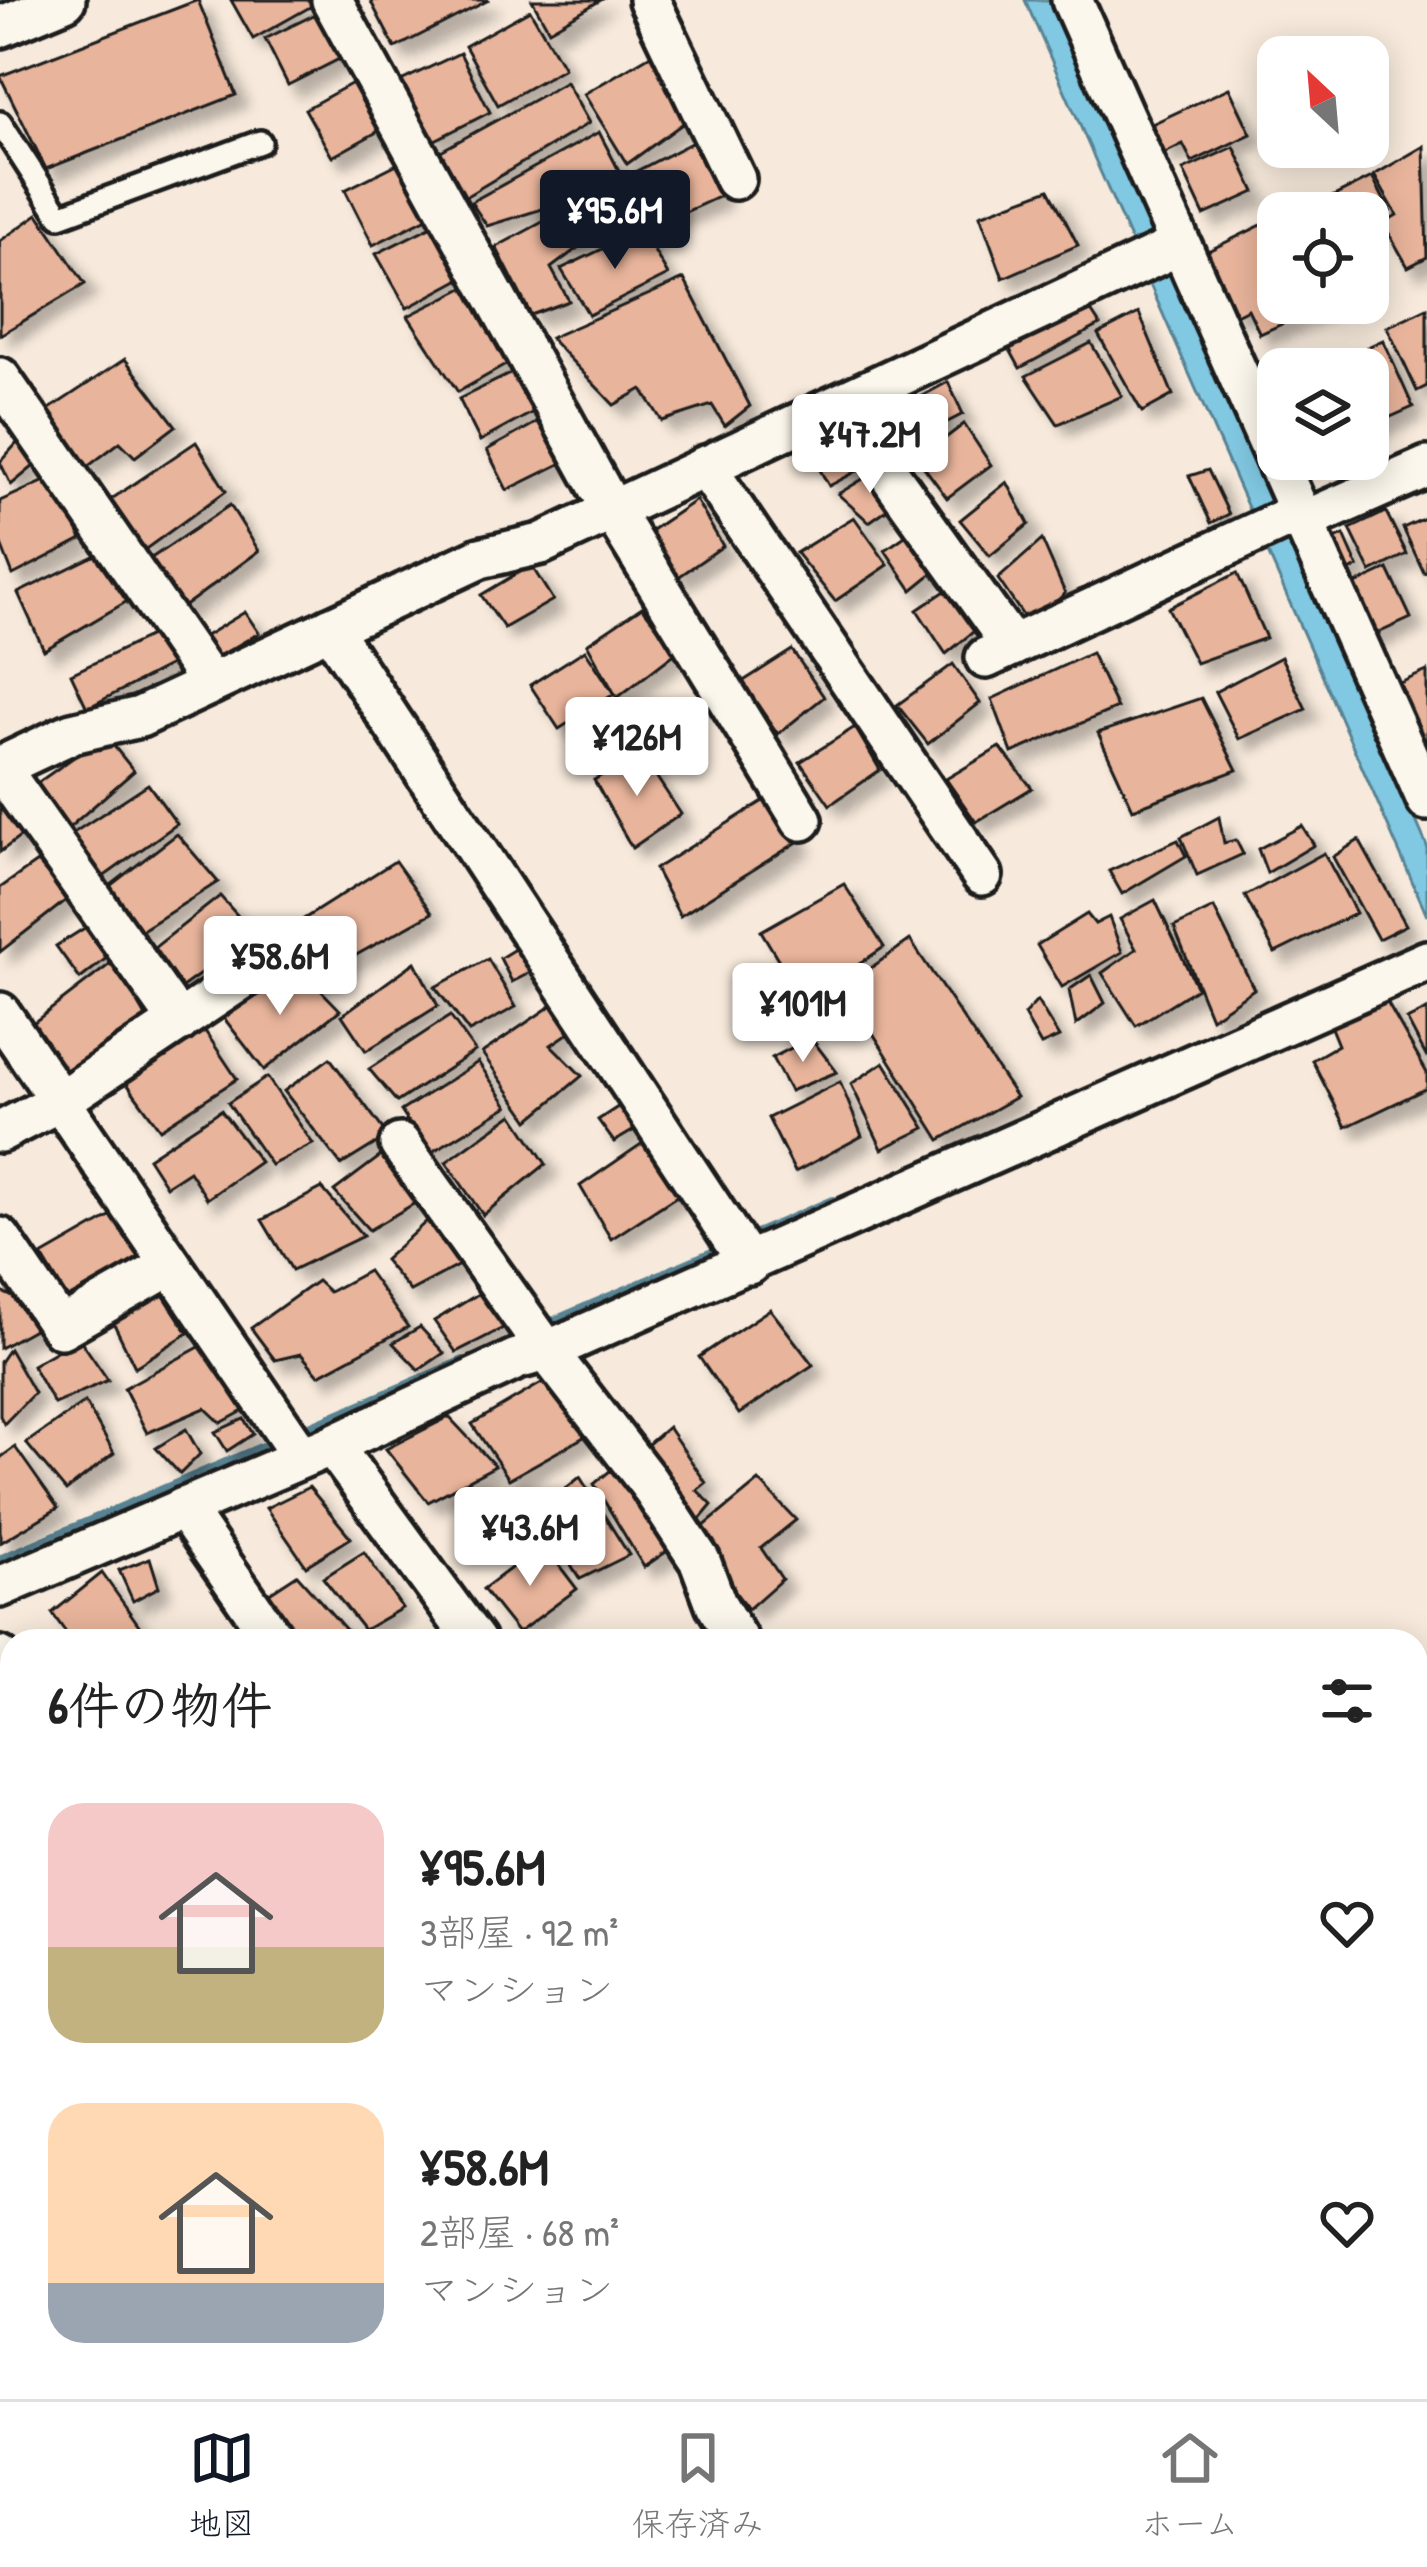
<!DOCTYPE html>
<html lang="ja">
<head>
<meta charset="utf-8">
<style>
	:root { --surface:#fff; --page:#f2f2f2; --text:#222; --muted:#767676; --line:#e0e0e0; --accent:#111827 }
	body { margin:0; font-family:"Patrick Hand","Klee One",sans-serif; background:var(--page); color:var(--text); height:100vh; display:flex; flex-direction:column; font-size:45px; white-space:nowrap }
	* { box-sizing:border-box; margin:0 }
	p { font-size:39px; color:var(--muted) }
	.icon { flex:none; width:66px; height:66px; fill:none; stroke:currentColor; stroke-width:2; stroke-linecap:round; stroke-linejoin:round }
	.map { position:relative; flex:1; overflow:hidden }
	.sheet { position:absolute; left:0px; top:1629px; width:1428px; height:771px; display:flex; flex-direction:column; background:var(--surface); border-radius:36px 36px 0 0; box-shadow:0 6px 30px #0003 }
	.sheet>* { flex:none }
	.needle { width:78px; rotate:334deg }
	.buttons { position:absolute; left:1257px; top:36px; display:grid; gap:24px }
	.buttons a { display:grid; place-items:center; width:132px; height:132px; border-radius:24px; background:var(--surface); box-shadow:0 6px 30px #0003; font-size:60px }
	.price { position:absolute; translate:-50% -102px; padding:0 27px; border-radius:12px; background:#fff; color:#222; font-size:39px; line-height:78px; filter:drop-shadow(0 3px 6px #0008) }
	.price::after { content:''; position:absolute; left:50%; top:72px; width:36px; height:27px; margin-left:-18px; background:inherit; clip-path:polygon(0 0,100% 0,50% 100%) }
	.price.active { background:var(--accent); color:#fff }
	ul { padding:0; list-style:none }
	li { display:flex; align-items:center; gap:36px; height:300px; padding:0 48px }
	li span { display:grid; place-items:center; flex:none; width:336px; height:240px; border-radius:36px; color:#555 }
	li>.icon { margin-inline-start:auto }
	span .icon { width:144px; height:144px; fill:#fffc; stroke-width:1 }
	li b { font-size:51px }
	h2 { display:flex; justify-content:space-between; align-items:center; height:144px; padding:0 48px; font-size:51px }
	.dock { display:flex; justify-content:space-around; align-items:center; height:168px; border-top:3px solid var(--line); background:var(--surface); font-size:33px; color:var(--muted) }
	.dock a { display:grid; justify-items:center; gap:6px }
	.dock .active { color:var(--accent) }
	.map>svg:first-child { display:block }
	.water { fill:#81c8e2; stroke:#598393; stroke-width:3 }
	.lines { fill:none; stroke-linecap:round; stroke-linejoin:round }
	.stream { stroke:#598393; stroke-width:14 }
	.building { fill:#e8b49b; stroke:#1c1c1c; stroke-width:3; filter:url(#shadow) }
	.service-casing { stroke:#1c1c1c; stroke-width:30 }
	.minor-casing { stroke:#1c1c1c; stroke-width:48 }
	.service { stroke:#fbf7ec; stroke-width:21 }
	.minor { stroke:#fbf7ec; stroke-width:39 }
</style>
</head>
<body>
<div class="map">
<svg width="1427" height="2399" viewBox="0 0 1427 2399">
	<defs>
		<filter id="shadow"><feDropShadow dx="11" dy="11" stdDeviation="6" flood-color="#0004"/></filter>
	</defs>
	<rect width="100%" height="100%" fill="#f7eadc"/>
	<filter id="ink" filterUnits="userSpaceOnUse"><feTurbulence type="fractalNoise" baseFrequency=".00833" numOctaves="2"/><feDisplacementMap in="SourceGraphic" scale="24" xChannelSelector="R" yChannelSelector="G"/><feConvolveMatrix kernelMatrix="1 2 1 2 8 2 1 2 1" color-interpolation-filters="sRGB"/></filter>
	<g filter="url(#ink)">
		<polygon class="water" points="1025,0 1058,0 1427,846 1427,915"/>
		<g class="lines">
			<g class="stream">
				<polyline points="0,3 7,0"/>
				<polyline points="539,1330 833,1203"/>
				<polyline points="0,1562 464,1363"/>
				<polyline points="850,2388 855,2399"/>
			</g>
		</g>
		<g class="building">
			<polygon points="198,0 236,95 46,169 0,76"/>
			<polygon points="231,0 318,0 319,2 253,39"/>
			<polygon points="370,0 489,0 395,48"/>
			<polygon points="532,0 601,0 549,30"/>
			<polygon points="530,10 564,68 498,105 465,46"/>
			<polygon points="322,11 345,56 288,85 265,39"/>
			<polygon points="460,53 490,112 431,142 401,81"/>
			<polygon points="654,53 689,119 627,164 584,94"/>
			<polygon points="360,79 386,127 332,157 305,109"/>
			<polygon points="566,82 589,123 460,200 437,153"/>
			<polygon points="1229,88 1251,134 1192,162 1183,144 1165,153 1152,124"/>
			<polygon points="599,132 642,215 587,239 568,201 487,226 471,202"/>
			<polygon points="693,142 720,196 659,224 633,173"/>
			<polygon points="1424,146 1427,257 1408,267 1383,223 1397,215 1374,175"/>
			<polygon points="1234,147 1255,192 1204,215 1183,170"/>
			<polygon points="409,158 435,214 373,245 345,190"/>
			<polygon points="1372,177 1390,211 1368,222 1368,213 1331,213 1324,201"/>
			<polygon points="1049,189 1078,245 1003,278 980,215"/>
			<polygon points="565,210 583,244 551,268 569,301 531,315 496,247"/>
			<polygon points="38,214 85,284 0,335 0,241"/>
			<polygon points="1278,217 1278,303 1327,303 1260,334 1248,309 1234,316 1204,253"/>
			<polygon points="434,225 466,276 407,308 376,254"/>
			<polygon points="642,230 668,275 589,315 561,269"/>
			<polygon points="684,279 750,406 725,426 712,405 662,421 642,389 614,405 550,338"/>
			<polygon points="468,286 511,362 458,392 408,316"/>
			<polygon points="1085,302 1100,325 1020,368 1003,337"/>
			<polygon points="1427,308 1427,386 1417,391 1387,327"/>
			<polygon points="1139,313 1173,395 1142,412 1098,334"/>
			<polygon points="1383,340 1413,407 1368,427 1368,369 1319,369"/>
			<polygon points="1091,343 1122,396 1058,424 1026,376"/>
			<polygon points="125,359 176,426 135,457 120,442 86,468 42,414"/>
			<polygon points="520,369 537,410 480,441 459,399"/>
			<polygon points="948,382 963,414 897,448 881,418"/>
			<polygon points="869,411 893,452 829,486 801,436"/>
			<polygon points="545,418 568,460 507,490 487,450"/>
			<polygon points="964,424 991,465 947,498 918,459"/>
			<polygon points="18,442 34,466 11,485 0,462"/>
			<polygon points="196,442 226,491 143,551 107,502"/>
			<polygon points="878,470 899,501 869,522 838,494"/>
			<polygon points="1208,470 1229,514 1211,523 1189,476"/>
			<polygon points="50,479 82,539 13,575 0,542 0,501"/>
			<polygon points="1007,482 1029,524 990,556 960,520"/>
			<polygon points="696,500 723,546 677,578 646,534"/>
			<polygon points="230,505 259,551 179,610 147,561"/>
			<polygon points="1386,512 1407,554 1371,572 1350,529"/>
			<polygon points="854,517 888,565 835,601 796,553"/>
			<polygon points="1427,517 1427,572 1424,573 1403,528"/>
			<polygon points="918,527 944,564 912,590 885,550"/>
			<polygon points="1344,535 1358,567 1340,575 1326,543"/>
			<polygon points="1042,540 1065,593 1050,608 1026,620 998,579"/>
			<polygon points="102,552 131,599 44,650 18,593"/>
			<polygon points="531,565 553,600 504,628 481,595"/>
			<polygon points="1388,569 1411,618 1367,638 1345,589"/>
			<polygon points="1237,573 1266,638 1196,663 1168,608"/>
			<polygon points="957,583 983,624 946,654 917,610"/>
			<polygon points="642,607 677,652 617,698 587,644"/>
			<polygon points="245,612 259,633 207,663 202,638"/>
			<polygon points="163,630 178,661 87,708 71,674"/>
			<polygon points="585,650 614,694 559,729 530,685"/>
			<polygon points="792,650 824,697 778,734 742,682"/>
			<polygon points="1091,653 1117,708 1012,753 992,699"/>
			<polygon points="1281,657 1306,709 1239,739 1215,692"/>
			<polygon points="953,664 980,703 928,744 897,705"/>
			<polygon points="1427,671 1427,769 1391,687"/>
			<polygon points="1201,698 1237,770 1133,809 1098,733"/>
			<polygon points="855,727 880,770 830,805 800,762"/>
			<polygon points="105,735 134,771 63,833 26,791"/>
			<polygon points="1000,747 1032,788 976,822 946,779"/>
			<polygon points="640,752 681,814 632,848 594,780"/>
			<polygon points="148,784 177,824 99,880 64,839"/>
			<polygon points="771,796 799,841 680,916 655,869"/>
			<polygon points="0,801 24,834 0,852"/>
			<polygon points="1219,817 1224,843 1236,840 1243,854 1197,875 1181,837"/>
			<polygon points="1302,826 1314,845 1267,873 1258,849"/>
			<polygon points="177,834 218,882 136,934 102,892"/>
			<polygon points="1178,840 1186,856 1122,894 1109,871"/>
			<polygon points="1359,840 1406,925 1378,939 1333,857"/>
			<polygon points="1324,853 1356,913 1275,953 1245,896"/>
			<polygon points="395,861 432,913 320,975 288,929"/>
			<polygon points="37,862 69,898 0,952 0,888"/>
			<polygon points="844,884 884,947 804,1002 761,931"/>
			<polygon points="220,896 255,935 175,992 150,951"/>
			<polygon points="1155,900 1197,988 1136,1026 1102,973 1136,949 1120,919"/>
			<polygon points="1214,908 1254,989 1211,1018 1174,927"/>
			<polygon points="1087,914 1095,924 1109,917 1122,952 1062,987 1037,945"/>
			<polygon points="91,924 113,953 80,979 56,946"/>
			<polygon points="910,940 1016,1097 940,1140 844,987"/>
			<polygon points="526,942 543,966 512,982 500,958"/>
			<polygon points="488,959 516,1007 469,1032 435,987"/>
			<polygon points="114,961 149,1022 70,1081 29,1026"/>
			<polygon points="415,962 438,1006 366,1051 342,1015"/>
			<polygon points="289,971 295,984 308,977 340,1010 264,1070 223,1017"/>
			<polygon points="1091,975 1105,1003 1076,1025 1069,990"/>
			<polygon points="564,997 579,1026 551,1045 582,1076 529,1120 482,1053"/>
			<polygon points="1384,997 1427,1073 1427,1088 1346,1127 1312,1060 1338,1045 1329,1023"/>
			<polygon points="1037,1001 1059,1037 1041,1045 1024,1015"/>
			<polygon points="1427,1010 1427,1058 1407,1020"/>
			<polygon points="450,1016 475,1051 397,1102 369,1069"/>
			<polygon points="203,1028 237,1079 160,1129 125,1081"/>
			<polygon points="811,1038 837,1072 790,1091 772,1058"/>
			<polygon points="330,1058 388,1136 341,1165 284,1091"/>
			<polygon points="478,1062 508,1106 429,1154 401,1111"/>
			<polygon points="884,1062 925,1128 882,1149 851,1084"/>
			<polygon points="267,1077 313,1144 271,1165 228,1103"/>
			<polygon points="840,1082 862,1136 795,1172 768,1118"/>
			<polygon points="624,1103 646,1123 614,1142 598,1120"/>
			<polygon points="221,1110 260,1162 207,1199 189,1171 166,1186 148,1158"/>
			<polygon points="513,1114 546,1164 483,1215 446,1162"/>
			<polygon points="650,1138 686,1190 611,1239 580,1186"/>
			<polygon points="386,1152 422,1199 369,1230 334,1191"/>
			<polygon points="322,1188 363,1236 292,1270 262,1220"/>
			<polygon points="117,1213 142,1255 69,1301 42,1256"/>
			<polygon points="427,1221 461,1264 410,1291 384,1260"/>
			<polygon points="368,1271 408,1327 319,1375 301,1354 275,1360 251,1328 317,1281 329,1292"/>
			<polygon points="160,1290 188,1333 135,1367 110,1316"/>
			<polygon points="0,1291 21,1301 41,1325 0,1348"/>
			<polygon points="483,1291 509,1325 456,1352 434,1321"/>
			<polygon points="770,1309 813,1365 739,1414 699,1357"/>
			<polygon points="420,1327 444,1353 419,1370 393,1343"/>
			<polygon points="79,1338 108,1380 54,1404 32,1365"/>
			<polygon points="203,1345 243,1411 221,1423 205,1408 147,1433 124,1388"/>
			<polygon points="9,1349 34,1393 4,1424 0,1416 0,1362"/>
			<polygon points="550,1378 591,1433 509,1479 472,1424"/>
			<polygon points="85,1402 114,1453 66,1491 26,1443"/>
			<polygon points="449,1417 495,1466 428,1502 386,1449"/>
			<polygon points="244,1419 253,1434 227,1451 215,1432"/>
			<polygon points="668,1427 706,1483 697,1490 712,1505 696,1524 640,1451"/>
			<polygon points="186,1429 200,1454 180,1474 156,1448"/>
			<polygon points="15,1447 58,1508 0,1543 0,1458"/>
			<polygon points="617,1465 673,1547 644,1567 594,1484"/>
			<polygon points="580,1477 629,1555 580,1579 537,1511"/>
			<polygon points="759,1481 796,1520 761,1548 782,1579 748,1609 692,1536"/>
			<polygon points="309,1487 351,1538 306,1566 266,1508"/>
			<polygon points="543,1544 577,1589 518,1633 483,1589"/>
			<polygon points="364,1552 402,1608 364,1630 323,1578"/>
			<polygon points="150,1558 159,1587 133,1601 119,1570"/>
			<polygon points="102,1573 150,1641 72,1641 52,1613"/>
			<polygon points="297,1575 348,1632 337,1641 295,1641 268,1594"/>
			<polygon points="6,1715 12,1724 12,1815 0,1797 0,1721"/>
			<polygon points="1427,1844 1427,1896 1416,1876 1416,1850"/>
			<polygon points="0,2313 12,2334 12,2363 0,2369"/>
			<polygon points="697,2388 768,2388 752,2399 704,2399"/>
			<polygon points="855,2388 1024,2388 1029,2399 860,2399"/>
			<polygon points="1033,2388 1126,2388 1131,2399 1038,2399"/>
			<polygon points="1164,2388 1268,2388 1273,2399 1169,2399"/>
		</g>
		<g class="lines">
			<g class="service-casing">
				<polyline id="service" points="0,123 60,216 260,142"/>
			</g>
			<g class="minor-casing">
				<g id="minor">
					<polyline points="332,0 612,510 802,820"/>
					<polyline points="649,0 735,179"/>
					<polyline points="1072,0 1427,800"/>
					<polyline points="0,27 65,0"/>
					<polyline points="0,378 211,684"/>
					<polyline points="705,466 982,875"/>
					<polyline points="892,478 1012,646"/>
					<polyline points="1304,521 1427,467"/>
					<polyline points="330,628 749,1264"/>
					<polyline points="986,658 1300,512"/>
					<polyline points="0,767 72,733 140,717 480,558 541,544 1179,245"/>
					<polyline points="0,768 179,1022"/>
					<polyline points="0,1013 302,1457"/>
					<polyline points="0,1132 60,1101 263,965"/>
					<polyline points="400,1144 547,1351 648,1482 700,1561 716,1604 738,1641"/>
					<polyline points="0,1238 61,1328 171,1265"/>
					<polyline points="332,1445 475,1641"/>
					<polyline points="183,1508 275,1641"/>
					<polyline points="0,1587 332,1445 517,1359 547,1351 1427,961"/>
					<polyline points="0,1657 12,1674"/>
					<polyline points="1416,1755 1427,1749"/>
					<polyline points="0,1845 12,1864"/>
					<polyline points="0,2076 12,2067"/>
					<polyline points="0,2272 12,2289"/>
					<polyline points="1416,2300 1427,2322"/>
					<polyline points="265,2388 272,2399"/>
					<polyline points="1152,2388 1157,2399"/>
					<polyline points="1296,2390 1300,2388"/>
					<polyline points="83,2399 106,2388"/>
				</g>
			</g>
			<use href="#service" class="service"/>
			<use href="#minor" class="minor"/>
		</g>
	</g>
</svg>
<div class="buttons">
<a><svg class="needle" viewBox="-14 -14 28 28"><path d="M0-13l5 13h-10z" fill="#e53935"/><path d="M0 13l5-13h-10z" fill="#767676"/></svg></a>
<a><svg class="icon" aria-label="locate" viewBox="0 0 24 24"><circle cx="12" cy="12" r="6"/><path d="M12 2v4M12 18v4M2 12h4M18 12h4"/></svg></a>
<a><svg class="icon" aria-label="layers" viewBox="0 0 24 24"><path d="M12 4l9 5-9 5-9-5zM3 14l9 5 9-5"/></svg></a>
</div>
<b class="price active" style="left:615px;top:272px">¥95.6M</b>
<b class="price" style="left:870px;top:496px">¥47.2M</b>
<b class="price" style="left:637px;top:799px">¥126M</b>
<b class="price" style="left:280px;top:1018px">¥58.6M</b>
<b class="price" style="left:803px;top:1065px">¥101M</b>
<b class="price" style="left:530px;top:1589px">¥43.6M</b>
<section class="sheet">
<h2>6件の物件<svg class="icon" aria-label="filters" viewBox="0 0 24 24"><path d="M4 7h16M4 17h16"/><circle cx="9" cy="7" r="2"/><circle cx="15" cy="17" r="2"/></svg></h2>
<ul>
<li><span style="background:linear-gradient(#f6c9c9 60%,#c2b280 0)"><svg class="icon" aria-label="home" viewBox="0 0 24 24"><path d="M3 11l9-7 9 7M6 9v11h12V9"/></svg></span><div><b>¥95.6M</b><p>3部屋 · 92 m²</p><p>マンション</p></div><svg class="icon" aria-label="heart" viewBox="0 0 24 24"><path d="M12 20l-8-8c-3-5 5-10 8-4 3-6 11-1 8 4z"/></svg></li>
<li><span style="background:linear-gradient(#ffd9b3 75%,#9aa5b1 0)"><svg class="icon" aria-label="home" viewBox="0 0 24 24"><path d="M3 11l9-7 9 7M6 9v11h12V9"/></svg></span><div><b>¥58.6M</b><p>2部屋 · 68 m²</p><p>マンション</p></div><svg class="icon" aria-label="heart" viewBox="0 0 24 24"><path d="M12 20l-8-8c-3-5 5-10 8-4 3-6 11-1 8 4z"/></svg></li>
</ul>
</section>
</div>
<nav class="dock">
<a class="active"><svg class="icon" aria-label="map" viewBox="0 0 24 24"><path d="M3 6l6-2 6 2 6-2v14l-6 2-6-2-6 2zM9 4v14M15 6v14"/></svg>地図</a>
<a><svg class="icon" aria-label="saved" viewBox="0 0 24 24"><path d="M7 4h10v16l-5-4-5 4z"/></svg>保存済み</a>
<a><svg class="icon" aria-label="home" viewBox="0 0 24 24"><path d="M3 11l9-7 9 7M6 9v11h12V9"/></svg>ホーム</a>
</nav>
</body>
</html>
